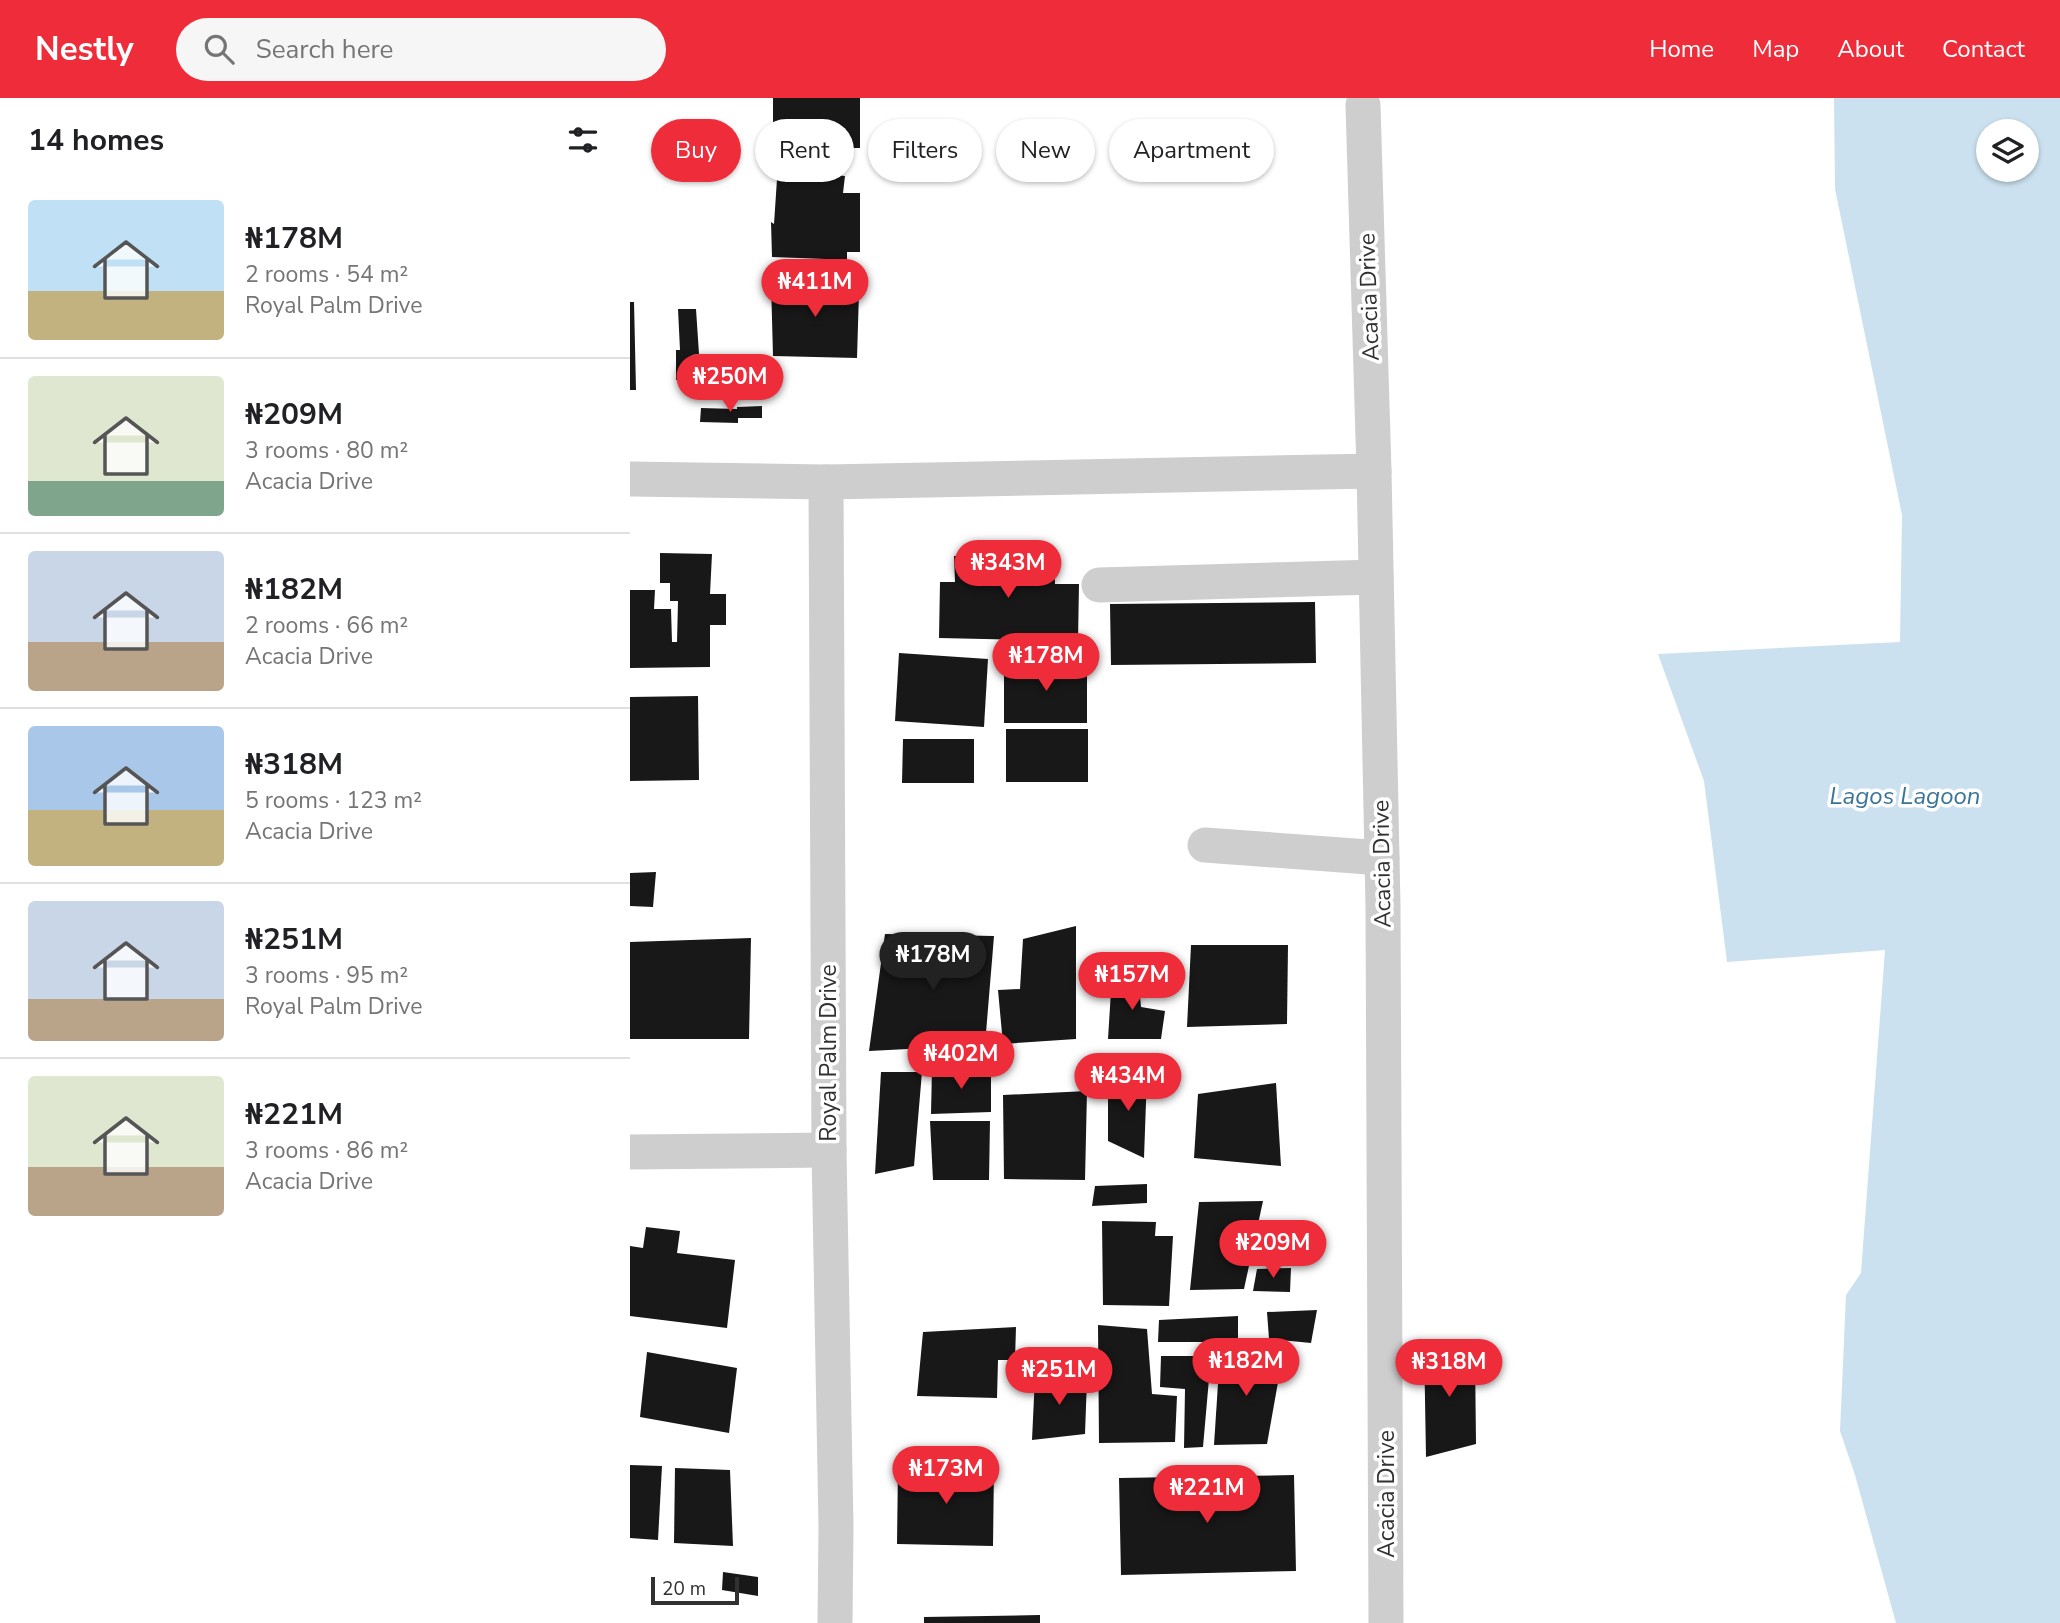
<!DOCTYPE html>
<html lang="en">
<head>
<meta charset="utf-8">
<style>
	:root { --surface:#fff; --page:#f6f6f6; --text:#202124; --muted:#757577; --line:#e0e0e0; --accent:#ef2c3a }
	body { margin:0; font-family:"Nunito Sans",sans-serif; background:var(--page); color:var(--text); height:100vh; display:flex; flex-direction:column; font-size:26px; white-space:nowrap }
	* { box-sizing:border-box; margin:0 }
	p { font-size:23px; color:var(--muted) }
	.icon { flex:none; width:38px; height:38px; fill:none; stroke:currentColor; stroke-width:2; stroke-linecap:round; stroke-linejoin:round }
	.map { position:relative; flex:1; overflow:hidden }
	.sheet { display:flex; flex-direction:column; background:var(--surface); width:630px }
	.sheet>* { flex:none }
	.hud { position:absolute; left:21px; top:21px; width:665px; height:63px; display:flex; gap:14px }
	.controls { position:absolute; left:1346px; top:21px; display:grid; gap:14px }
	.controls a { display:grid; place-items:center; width:63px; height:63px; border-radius:50%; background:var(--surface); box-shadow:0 2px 5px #0004; font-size:35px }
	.scale { position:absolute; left:21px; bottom:18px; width:88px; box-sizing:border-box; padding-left:7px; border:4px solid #313131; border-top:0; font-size:19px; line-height:24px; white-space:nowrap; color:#313131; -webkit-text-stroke:5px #fff; paint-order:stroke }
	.price { position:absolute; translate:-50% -60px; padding:0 16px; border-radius:24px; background:var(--accent); color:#fff; font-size:23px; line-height:46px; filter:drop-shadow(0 2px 4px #0008) }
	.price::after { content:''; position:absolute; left:50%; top:42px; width:21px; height:16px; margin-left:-10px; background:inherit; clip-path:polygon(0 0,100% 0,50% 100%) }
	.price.selected { background:#222; color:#fff }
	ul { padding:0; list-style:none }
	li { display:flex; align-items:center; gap:21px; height:175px; padding:0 28px }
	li+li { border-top:2px solid var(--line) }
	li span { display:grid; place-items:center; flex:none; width:196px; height:140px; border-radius:7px; color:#555 }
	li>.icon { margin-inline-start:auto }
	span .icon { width:84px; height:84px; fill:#fffc; stroke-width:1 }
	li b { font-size:30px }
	h2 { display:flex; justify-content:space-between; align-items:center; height:84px; padding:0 28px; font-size:30px }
	.chip { padding:0 24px; border-radius:32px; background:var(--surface); box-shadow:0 2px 5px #0004; font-size:24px; line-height:63px }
	.chip.selected { background:var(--accent); color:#fff }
	header { display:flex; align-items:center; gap:42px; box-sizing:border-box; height:98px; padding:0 35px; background:var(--accent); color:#fff }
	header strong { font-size:33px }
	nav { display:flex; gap:38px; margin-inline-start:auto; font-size:24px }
	.search { width:490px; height:63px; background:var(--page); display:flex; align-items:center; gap:18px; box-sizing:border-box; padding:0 24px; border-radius:38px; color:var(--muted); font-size:26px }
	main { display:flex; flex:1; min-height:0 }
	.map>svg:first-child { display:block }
	.water { fill:#cbe1ef; fill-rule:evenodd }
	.building { fill:#181818 }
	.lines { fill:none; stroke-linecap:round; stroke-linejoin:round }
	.minor { stroke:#cecece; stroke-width:35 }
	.labels { text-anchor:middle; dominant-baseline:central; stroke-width:7; stroke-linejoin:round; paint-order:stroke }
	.street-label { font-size:23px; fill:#313131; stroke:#fff }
	.water-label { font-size:24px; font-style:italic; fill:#397499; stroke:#fff }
</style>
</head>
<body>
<header>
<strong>Nestly</strong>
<div class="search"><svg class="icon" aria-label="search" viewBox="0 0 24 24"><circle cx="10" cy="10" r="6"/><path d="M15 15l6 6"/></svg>Search here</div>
<nav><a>Home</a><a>Map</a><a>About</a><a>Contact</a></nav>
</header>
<main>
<section class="sheet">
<h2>14 homes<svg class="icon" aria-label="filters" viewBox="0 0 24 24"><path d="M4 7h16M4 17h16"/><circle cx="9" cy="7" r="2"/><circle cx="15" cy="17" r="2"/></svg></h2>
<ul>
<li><span style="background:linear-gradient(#bfe0f5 65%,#c2b280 0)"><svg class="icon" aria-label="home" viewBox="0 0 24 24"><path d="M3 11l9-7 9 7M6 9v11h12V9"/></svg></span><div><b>₦178M</b><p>2 rooms · 54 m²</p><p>Royal Palm Drive</p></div></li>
<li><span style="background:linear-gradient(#dfe7d0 75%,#7fa58c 0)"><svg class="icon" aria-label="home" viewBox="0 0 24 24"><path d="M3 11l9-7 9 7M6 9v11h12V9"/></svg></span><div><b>₦209M</b><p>3 rooms · 80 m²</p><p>Acacia Drive</p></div></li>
<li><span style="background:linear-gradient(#c9d6e8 65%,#b9a48a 0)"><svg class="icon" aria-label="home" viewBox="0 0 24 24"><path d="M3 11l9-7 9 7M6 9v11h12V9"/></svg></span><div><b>₦182M</b><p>2 rooms · 66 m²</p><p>Acacia Drive</p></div></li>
<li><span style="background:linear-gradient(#a9c7e8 60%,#c2b280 0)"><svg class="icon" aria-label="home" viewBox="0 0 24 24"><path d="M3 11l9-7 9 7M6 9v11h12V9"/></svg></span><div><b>₦318M</b><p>5 rooms · 123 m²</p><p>Acacia Drive</p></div></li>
<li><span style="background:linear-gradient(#c9d6e8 70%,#b9a48a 0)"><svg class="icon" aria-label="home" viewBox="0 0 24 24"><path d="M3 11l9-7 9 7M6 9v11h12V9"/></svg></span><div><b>₦251M</b><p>3 rooms · 95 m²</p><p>Royal Palm Drive</p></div></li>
<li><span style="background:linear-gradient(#dfe7d0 65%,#b9a48a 0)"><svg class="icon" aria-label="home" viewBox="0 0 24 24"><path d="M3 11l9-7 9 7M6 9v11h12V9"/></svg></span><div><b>₦221M</b><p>3 rooms · 86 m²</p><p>Acacia Drive</p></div></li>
</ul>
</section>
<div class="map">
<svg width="1430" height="1525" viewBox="0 0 1430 1525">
	<rect width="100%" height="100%" fill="#fff"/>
	<path class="water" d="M1204,0H1430V1525H1266L1225,1377L1210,1333L1216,1197L1231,1175L1255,852L1097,864L1074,683L1028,556L1270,544L1272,417L1205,91ZM1358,33H1396V72H1358Z"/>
	<g class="building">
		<polygon points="143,0 230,0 230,50 214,50 214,63 189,63 189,58 152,56 152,50 143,50"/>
		<polygon points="193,76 215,78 213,95 230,95 230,154 217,154 217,166 194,165 195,161 142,159 141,124 144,126 147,81 193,83"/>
		<polygon points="191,178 220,179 219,193 229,194 227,260 143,258 141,184 191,184"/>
		<polygon points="0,204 4,204 6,292 0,292"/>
		<polygon points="48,211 66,211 69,256 62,257 61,282 46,282 46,252 50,252"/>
		<polygon points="66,258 87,258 87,277 67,277"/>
		<polygon points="132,308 132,320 108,320 108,325 70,324 71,310 107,311 107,309"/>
		<polygon points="424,454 425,486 449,486 448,543 309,540 310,484 325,484 324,458"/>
		<polygon points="30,455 82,456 80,496 96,496 96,527 80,527 80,569 0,570 0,492 25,492 24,511 41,511 42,544 47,544 48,503 40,503 40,485 30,485"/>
		<polygon points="685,504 686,565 481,567 480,506"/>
		<polygon points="269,555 358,561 354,629 265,623"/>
		<polygon points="457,564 457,625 374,625 374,565"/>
		<polygon points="68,598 69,682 0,683 0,599"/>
		<rect x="376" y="631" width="82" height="53"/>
		<polygon points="273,641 344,641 344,685 272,685"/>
		<polygon points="26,774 23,809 0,808 0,775"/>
		<polygon points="446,828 446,941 373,946 368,892 390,891 393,841"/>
		<polygon points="255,836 364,838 355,947 239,953"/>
		<polygon points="121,840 119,941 0,941 0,844"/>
		<polygon points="561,847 658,847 657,926 557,929"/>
		<polygon points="482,877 508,877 511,909 535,913 531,941 478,941"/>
		<polygon points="302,970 361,970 361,1014 301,1016"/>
		<polygon points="251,974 292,974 284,1068 245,1076"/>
		<polygon points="517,976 514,1060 478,1043 478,982"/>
		<polygon points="646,985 651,1068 564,1060 568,996"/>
		<polygon points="457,993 455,1082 374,1081 373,997"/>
		<polygon points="300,1023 360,1023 359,1082 303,1082"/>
		<polygon points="517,1086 517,1105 462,1108 465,1088"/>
		<polygon points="633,1103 614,1191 560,1192 569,1104"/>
		<polygon points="472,1123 526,1124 525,1138 543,1138 539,1208 473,1207"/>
		<polygon points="16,1129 50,1133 47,1155 105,1162 97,1230 0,1218 0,1148 13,1150"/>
		<polygon points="661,1170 660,1194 623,1193 627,1171"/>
		<polygon points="687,1212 681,1245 639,1241 637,1214"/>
		<polygon points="608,1218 608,1244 528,1244 529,1222"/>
		<polygon points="468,1227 517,1231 522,1296 547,1298 545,1344 469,1345"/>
		<polygon points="386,1229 385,1262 368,1262 367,1300 287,1298 293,1234"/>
		<polygon points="794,1243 845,1258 846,1346 796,1359"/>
		<polygon points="17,1254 107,1270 99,1335 10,1319"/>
		<polygon points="590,1255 653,1256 637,1346 584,1347"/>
		<polygon points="531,1258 581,1258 573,1349 554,1350 555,1291 530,1289"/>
		<polygon points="405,1278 457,1281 455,1336 402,1342"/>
		<polygon points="0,1367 32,1368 28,1442 0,1440"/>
		<polygon points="364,1368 363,1448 267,1446 268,1369"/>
		<polygon points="45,1370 100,1372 103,1448 44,1445"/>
		<polygon points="664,1377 666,1473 491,1477 489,1380"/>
		<polygon points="93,1474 128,1479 128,1498 92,1492"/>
		<polygon points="410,1517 410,1525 294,1525 294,1519"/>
	</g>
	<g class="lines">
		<g class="minor">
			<polyline points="733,7 744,373 753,808 756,1525"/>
			<polyline points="0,381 196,384 744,373"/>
			<polyline points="196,384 199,1052 206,1429 205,1525"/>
			<polyline points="469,487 746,479"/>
			<polyline points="575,747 752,760"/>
			<polyline points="0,1054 199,1052"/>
		</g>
	</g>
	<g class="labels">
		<g class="street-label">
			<text transform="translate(739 199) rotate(-92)">Acacia Drive</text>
			<text transform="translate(752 766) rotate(-91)">Acacia Drive</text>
			<text transform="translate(198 955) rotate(-90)">Royal Palm Drive</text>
			<text transform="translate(756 1396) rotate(-90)">Acacia Drive</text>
		</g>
		<g class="water-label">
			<text x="1275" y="698">Lagos Lagoon</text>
		</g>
	</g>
</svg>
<div class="controls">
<a><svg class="icon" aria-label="layers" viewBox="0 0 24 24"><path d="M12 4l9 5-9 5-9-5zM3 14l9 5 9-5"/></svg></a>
</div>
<div class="scale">20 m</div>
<b class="price" style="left:185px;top:221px">₦411M</b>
<b class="price" style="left:100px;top:316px">₦250M</b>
<b class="price" style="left:378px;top:502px">₦343M</b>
<b class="price" style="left:416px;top:595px">₦178M</b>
<b class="price selected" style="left:303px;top:894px">₦178M</b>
<b class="price" style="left:502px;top:914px">₦157M</b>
<b class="price" style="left:331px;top:993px">₦402M</b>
<b class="price" style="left:498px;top:1015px">₦434M</b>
<b class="price" style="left:643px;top:1182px">₦209M</b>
<b class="price" style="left:616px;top:1300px">₦182M</b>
<b class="price" style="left:819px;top:1301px">₦318M</b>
<b class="price" style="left:429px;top:1309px">₦251M</b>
<b class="price" style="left:316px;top:1408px">₦173M</b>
<b class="price" style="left:577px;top:1427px">₦221M</b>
<div class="hud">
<a class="chip selected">Buy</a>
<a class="chip">Rent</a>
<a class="chip">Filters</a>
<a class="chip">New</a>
<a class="chip">Apartment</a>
</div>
</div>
</main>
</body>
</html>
